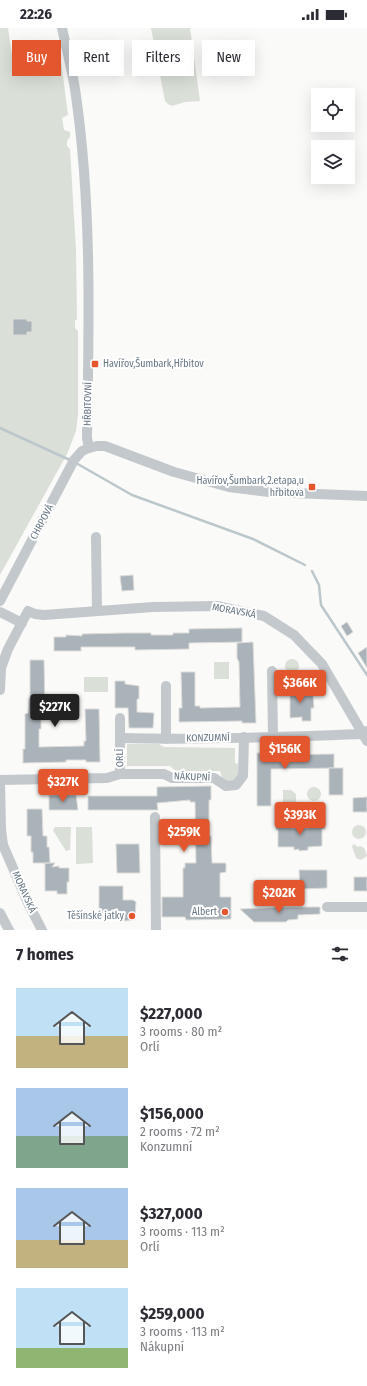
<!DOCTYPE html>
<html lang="en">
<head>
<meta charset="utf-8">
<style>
	:root { --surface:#fff; --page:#f2f2f3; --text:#2b2b33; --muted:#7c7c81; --accent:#e4572e }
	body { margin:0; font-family:"Fira Sans Condensed",sans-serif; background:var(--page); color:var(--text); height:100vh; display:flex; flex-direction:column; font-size:15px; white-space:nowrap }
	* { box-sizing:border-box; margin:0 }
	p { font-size:13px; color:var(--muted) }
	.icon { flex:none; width:22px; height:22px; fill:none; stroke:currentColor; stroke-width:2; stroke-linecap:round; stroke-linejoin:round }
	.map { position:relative; height:902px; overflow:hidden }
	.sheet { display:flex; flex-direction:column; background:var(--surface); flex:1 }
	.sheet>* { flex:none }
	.top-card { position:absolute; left:12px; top:12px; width:343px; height:36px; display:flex; gap:8px }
	.fabs { position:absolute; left:311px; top:60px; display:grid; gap:8px }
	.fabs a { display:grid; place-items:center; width:44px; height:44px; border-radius:0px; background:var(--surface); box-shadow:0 4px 16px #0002; font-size:20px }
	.price { position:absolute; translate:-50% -34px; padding:0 9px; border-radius:4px; background:var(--accent); color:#fff; font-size:13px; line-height:26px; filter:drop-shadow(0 1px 2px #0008) }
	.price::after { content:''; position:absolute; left:50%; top:24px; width:12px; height:9px; margin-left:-6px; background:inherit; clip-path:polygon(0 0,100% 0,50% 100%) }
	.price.active { background:#222; color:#fff }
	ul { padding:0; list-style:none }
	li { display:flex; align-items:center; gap:12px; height:100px; padding:0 16px }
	li span { display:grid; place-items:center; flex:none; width:112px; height:80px; border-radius:0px; color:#555 }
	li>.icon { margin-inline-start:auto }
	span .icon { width:48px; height:48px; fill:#fffc; stroke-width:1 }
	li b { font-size:17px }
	h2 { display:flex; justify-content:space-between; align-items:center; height:48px; padding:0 16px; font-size:17px }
	.pill { padding:0 14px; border-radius:0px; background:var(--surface); box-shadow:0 4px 16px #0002; font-size:14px; line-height:36px }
	.pill.active { background:var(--accent); color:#fff }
	.status { display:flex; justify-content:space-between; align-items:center; height:28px; padding:0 20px; background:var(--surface); direction:ltr }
	.status svg { height:11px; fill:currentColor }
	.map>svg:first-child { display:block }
	.green { fill:#dadfd7 }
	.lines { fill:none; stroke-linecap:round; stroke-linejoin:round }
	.stream { stroke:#bbc7cb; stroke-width:2.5 }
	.building { fill:#aab3b9; stroke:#dcdcda }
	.minor { stroke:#c3c8cc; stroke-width:10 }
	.poi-dot { fill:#e4572e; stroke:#fff; stroke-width:1.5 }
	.labels { text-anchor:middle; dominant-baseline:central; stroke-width:4; stroke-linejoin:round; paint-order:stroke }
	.poi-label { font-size:10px; fill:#657683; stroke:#fff; text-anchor:end }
	.street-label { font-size:10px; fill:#657683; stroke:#fff }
</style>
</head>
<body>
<div class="status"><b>22:26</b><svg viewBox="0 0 49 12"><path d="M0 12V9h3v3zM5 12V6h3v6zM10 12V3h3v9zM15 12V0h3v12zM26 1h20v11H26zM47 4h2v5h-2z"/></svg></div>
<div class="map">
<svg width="367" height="902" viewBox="0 0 367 902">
	<rect width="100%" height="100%" fill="#fafaf8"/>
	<g class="green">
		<polygon points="0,0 8,0 14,41 61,33 68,87 62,90 64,102 70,104 70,109 67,113 67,118 70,121 76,222 77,291 75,293 75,300 78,303 78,386 76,403 67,426 0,547"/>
		<polygon points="151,0 190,0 200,73 185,74 172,78 168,76 165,73"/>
		<circle cx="292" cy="638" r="7"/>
		<rect x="214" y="634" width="15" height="17"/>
		<rect x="84" y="649" width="24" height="15"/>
		<polygon points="52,669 69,669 69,681 62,685 52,684"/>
		<polygon points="127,716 159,716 164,719 235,720 235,735 238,736 238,748 235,753 229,754 223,752 220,743 176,743 170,738 127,738"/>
		<circle cx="314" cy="766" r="7"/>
		<polygon points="283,762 291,762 296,766 296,776 293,779 283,778"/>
		<circle cx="359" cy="804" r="7"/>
		<polygon points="55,799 71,799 70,822 66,823 54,804 53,802"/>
		<polygon points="76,799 92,799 93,835 76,836"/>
		<polygon points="354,816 358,819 360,818 364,820 367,828 361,832 356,830 352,818"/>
	</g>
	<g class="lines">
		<g class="stream">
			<polyline points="0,400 72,433"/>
			<polyline points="76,435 132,467 253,511 305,537"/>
			<polyline points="312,543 319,557 321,577 367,647"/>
		</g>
	</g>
	<g class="building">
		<polygon points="52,19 55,31 22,39 20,28 41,24 41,21"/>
		<polygon points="13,291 27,291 27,293 32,293 32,304 27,304 27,307 13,307"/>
		<polygon points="133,547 134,562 122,563 120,548"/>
		<polygon points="347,594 353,604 347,608 341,598"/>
		<polygon points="242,600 242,614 189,615 189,621 135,622 135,619 81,619 81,623 54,623 54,609 66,609 66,607 82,608 82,606 124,605 151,605 151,607 173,607 173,605 189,605 189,601"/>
		<polygon points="253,614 256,695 242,695 242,693 179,694 179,680 182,680 181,644 195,644 195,678 200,678 200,680 240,679 239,634 237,630 237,615"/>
		<polygon points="367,619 367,640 358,625"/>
		<polygon points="30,632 44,632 45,685 41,685 41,701 39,701 39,719 84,718 84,713 86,713 85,681 99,681 100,734 86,734 86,732 66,732 66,734 23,735 23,721 25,721 25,686 28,685 29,670 30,670"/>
		<polygon points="115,653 125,653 125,656 139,658 139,671 137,671 137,684 154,685 153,700 129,700 128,680 115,680"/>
		<polygon points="287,655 297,655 297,662 299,662 299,667 313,667 314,680 311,680 311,693 302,693 302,689 290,690 290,662 287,662"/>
		<polygon points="257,725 271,725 271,727 334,726 334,740 271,741 271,778 257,778"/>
		<rect x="329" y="740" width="14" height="27"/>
		<polygon points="211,758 211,772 209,772 209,808 211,808 212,835 225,835 226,836 226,844 220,845 220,869 231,869 231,891 186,892 185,889 162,889 162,869 183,869 183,840 185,840 185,835 196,835 195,774 190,774 190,772 157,775 158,782 88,782 88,768 157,768 157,759"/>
		<polygon points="49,767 76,767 78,782 49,782"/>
		<polygon points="367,769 367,784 353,784 353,770"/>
		<polygon points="27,781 42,781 43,808 47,808 47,819 49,819 50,835 45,835 55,835 52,839 59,838 59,840 69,840 69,854 67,854 67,866 57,866 57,863 45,863 45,835 33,835 33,824 31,824 31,808 27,808"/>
		<polygon points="276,794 290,794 290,798 291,798 291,800 309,800 311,794 325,794 325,801 322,801 322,818 308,819 308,822 299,823 299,821 294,822 294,819 278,819 278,802 276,802"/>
		<polygon points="116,816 139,816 140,845 117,845"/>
		<polygon points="299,842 327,842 327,860 300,861"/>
		<rect x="354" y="849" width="13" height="14"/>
		<polygon points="99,858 123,858 123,872 133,872 136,874 135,891 134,892 124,893 125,888 99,888"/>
		<polygon points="288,879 320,879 320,886 298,887 298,891 288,892 286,894 254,894 240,881"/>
	</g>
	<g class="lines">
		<g class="minor">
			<path d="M62,0C67,23 73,45 76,68C92,180 89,298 87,410L89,420"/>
			<polyline points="96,509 97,583"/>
			<polyline points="0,573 74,432 82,423 89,420 97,418 105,418 174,444 229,459 269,464 367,468"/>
			<polyline points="0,584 22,595"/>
			<polyline points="272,643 273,710"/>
			<polyline points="0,662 1,640 8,621 28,583 35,586 44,587 153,579 217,578 264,588 294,607 322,636 367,713"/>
			<polyline points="120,690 120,746"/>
			<path d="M120,710C201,712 282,709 363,706L367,703"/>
			<polyline points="166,711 166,658"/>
			<polyline points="0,752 107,750 120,746 164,746 172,750 214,750 226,758 236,757 243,748 244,709"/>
			<polyline points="0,754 1,801 3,817 29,877 42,902"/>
			<polyline points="155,789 156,902"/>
			<polyline points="327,879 367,879"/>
			<polyline points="0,885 9,902"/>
		</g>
	</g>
	<g class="poi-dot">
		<rect x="91" y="332" width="8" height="8" rx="2"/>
		<rect x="308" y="455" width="8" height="8" rx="2"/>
		<circle cx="225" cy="884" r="4"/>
		<circle cx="132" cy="888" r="4"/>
	</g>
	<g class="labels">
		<g class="poi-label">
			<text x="103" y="336" text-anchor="start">Havířov,Šumbark,Hřbitov</text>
			<text x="304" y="453">Havířov,Šumbark,2.etapa,u<tspan x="304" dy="12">hřbitova</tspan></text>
			<text x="217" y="884">Albert</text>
			<text x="124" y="888">Těšínské jatky</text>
		</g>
		<g class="street-label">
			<text transform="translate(88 376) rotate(-89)">HŘBITOVNÍ</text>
			<text transform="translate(42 494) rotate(-62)">CHRPOVÁ</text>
			<text transform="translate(234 583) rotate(10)">MORAVSKÁ</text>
			<text transform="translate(208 710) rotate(-1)">KONZUMNÍ</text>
			<text transform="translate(120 730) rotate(-91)">ORLÍ</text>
			<text transform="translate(192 749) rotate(2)">NÁKUPNÍ</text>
			<text transform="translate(24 864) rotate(66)">MORAVSKÁ</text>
		</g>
	</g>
</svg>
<div class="fabs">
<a><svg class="icon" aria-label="locate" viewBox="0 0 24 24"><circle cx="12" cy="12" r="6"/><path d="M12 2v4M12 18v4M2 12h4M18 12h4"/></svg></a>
<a><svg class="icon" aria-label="layers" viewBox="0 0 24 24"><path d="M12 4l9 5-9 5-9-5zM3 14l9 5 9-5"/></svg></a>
</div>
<b class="price" style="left:300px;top:676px">$366K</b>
<b class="price active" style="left:55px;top:700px">$227K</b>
<b class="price" style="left:285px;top:742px">$156K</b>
<b class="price" style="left:63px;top:775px">$327K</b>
<b class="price" style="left:300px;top:808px">$393K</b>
<b class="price" style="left:184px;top:825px">$259K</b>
<b class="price" style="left:279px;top:886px">$202K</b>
<div class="top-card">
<a class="pill active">Buy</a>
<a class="pill">Rent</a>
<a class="pill">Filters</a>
<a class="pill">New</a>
</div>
</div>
<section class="sheet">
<h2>7 homes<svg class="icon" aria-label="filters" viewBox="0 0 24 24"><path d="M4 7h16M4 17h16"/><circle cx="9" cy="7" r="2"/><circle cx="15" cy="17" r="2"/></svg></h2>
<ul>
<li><span style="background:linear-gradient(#bfe0f5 60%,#c2b280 0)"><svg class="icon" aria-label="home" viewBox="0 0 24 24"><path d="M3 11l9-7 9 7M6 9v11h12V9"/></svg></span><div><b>$227,000</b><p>3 rooms · 80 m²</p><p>Orlí</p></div></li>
<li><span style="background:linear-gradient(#a9c7e8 60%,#7fa58c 0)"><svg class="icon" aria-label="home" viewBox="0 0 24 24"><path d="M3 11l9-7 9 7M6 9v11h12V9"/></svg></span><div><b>$156,000</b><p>2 rooms · 72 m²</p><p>Konzumní</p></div></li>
<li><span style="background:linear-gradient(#a9c7e8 65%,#c2b280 0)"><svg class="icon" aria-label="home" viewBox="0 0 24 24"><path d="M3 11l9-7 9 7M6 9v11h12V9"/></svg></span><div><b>$327,000</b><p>3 rooms · 113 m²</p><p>Orlí</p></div></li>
<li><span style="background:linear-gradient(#bfe0f5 75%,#8fb573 0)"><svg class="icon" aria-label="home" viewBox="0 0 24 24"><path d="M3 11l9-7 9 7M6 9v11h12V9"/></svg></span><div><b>$259,000</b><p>3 rooms · 113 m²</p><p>Nákupní</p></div></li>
</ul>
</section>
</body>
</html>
